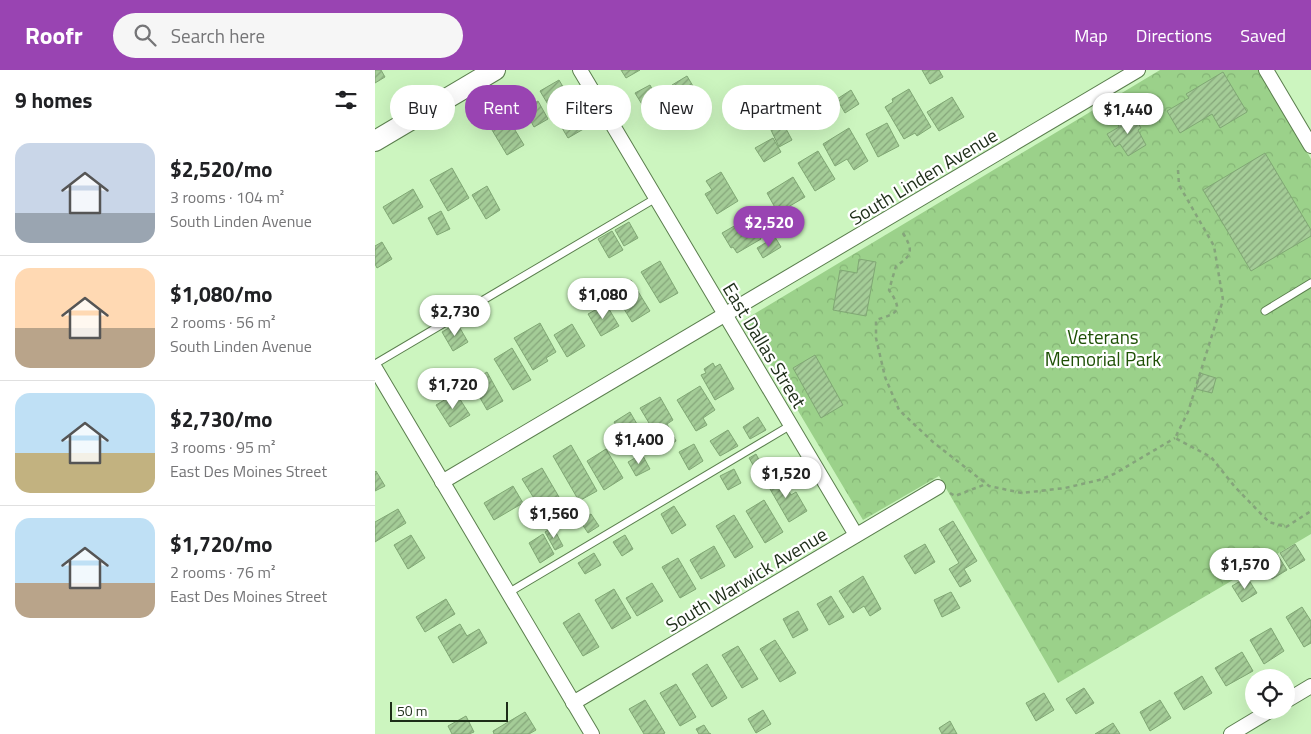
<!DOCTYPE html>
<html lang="en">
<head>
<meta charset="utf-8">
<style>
	:root { --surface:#fff; --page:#f6f6f6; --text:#202124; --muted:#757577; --line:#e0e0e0; --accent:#9944b2 }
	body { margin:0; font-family:"Titillium Web",sans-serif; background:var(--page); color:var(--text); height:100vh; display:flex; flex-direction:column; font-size:19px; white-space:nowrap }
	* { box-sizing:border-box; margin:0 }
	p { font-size:16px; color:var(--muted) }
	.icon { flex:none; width:28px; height:28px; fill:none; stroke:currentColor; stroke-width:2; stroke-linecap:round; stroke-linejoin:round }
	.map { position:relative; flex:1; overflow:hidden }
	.panel { display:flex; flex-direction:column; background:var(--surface); width:375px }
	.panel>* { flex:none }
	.hud { position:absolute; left:15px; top:15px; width:475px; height:45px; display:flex; gap:10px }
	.buttons { position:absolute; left:870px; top:599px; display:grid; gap:10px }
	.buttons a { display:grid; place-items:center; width:50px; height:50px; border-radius:50%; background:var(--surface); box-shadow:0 5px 20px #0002; font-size:25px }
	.scale { position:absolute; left:15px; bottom:12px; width:118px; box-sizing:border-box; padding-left:5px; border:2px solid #1d2d18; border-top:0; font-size:14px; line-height:18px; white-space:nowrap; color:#1d2d18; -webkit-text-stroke:4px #fff; paint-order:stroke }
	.price { position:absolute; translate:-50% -42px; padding:0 11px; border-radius:18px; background:#fff; color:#222; font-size:16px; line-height:32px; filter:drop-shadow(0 1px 2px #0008) }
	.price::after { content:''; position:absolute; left:50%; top:30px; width:15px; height:11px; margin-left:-8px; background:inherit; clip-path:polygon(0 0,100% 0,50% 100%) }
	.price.current { background:var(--accent); color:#fff }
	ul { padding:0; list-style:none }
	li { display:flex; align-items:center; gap:15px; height:125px; padding:0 15px }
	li+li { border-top:1px solid var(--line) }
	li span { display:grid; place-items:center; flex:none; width:140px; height:100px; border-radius:15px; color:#555 }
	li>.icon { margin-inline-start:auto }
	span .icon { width:60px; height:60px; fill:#fffc; stroke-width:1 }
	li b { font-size:21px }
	h2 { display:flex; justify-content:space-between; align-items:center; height:60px; padding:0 15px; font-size:21px }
	.pill { padding:0 18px; border-radius:22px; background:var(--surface); box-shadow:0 5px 20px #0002; font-size:18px; line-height:45px }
	.pill.current { background:var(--accent); color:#fff }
	header { display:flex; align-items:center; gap:30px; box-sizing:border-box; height:70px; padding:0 25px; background:var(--accent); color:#fff }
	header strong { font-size:24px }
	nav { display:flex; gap:28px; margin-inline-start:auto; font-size:18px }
	.search { width:350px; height:45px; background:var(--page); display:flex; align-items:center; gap:12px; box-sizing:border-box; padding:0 18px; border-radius:28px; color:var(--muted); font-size:19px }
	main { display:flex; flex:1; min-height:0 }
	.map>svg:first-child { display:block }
	.forest { fill:url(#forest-crowns) }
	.building { fill:url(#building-hatch); stroke:#80a774 }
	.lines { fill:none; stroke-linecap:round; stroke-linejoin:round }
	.lane-casing { stroke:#5b7f4e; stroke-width:9 }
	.street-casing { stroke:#5b7f4e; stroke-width:16 }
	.secondary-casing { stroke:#5b7f4e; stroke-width:22 }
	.path { stroke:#85a47b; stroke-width:2.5; stroke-dasharray:4 4; stroke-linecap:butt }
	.lane { stroke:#fff; stroke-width:7 }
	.street { stroke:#fff; stroke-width:14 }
	.secondary { stroke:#fff; stroke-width:20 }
	.labels { text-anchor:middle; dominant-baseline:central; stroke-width:4.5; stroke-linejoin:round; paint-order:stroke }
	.street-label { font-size:19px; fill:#1d2d18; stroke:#fff }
	.park-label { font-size:19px; fill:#1e5005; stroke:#fff }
</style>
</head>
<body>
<header>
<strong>Roofr</strong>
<div class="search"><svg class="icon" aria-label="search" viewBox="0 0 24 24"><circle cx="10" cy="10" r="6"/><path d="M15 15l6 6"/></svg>Search here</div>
<nav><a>Map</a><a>Directions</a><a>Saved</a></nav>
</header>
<main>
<section class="panel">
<h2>9 homes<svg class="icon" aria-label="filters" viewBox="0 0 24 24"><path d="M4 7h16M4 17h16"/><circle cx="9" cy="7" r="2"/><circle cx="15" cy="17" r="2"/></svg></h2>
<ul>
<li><span style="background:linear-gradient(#c9d6e8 70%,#9aa5b1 0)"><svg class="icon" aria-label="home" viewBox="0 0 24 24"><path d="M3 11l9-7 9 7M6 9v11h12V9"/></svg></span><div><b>$2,520/mo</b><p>3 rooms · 104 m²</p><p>South Linden Avenue</p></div></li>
<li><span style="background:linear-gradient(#ffd9b3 60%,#b9a48a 0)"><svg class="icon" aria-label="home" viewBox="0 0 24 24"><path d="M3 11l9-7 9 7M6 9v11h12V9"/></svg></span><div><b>$1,080/mo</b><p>2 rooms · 56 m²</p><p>South Linden Avenue</p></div></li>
<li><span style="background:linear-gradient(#bfe0f5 60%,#c2b280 0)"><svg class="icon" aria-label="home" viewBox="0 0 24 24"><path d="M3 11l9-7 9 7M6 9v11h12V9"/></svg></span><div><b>$2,730/mo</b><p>3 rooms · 95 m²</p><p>East Des Moines Street</p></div></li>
<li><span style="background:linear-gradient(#bfe0f5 65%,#b9a48a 0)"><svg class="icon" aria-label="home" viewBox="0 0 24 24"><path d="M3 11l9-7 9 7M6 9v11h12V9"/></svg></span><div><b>$1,720/mo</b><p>2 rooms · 76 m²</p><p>East Des Moines Street</p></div></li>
</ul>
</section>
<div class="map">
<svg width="936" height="664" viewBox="0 0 936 664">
	<defs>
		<pattern id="forest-crowns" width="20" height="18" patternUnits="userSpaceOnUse" patternTransform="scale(1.25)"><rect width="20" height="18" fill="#9bd18a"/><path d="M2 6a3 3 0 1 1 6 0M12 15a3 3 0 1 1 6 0" fill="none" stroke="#85b476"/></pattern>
		<pattern id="building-hatch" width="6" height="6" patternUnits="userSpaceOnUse" patternTransform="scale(1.25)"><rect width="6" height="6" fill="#a4cc97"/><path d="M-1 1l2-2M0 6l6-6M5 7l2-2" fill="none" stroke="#85a67a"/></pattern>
	</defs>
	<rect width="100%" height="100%" fill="#ccf5bf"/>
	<polygon class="forest" points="785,0 884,0 936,89 936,464 683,613 564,406 488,450 369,250"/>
	<g class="building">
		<polygon points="0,0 6,0 10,7 0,13"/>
		<polygon points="246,0 265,0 251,8"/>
		<polygon points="547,0 564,0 568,7 555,14"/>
		<polygon points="848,2 872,42 845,58 837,44 805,63 792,41 814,28 811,24"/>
		<polygon points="312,6 331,38 316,46 297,15"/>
		<polygon points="184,10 212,57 193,68 165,21"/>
		<polygon points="275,15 282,28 268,36 260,23"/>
		<polygon points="534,19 556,57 542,66 540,63 529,69 510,37 518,32 517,29"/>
		<polygon points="476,20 484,34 470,43 462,29"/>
		<polygon points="577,27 589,47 564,61 552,42"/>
		<polygon points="163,31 173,49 159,57 149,39"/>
		<polygon points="757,43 766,58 763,60 771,75 753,86 745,74 740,77 732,64 744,57 742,52"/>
		<polygon points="131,45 149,75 132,85 114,55"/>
		<polygon points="408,53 417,70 404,77 396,60"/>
		<polygon points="512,53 524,76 503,87 491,64"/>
		<polygon points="474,58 493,91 479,100 472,89 460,96 448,74"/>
		<polygon points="398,68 406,82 389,92 380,78"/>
		<polygon points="443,81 460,109 440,121 423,93"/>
		<polygon points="890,83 936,160 936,166 876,201 828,120"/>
		<polygon points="77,98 94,128 73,141 55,110"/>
		<polygon points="346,102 363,131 342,144 330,124 337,120 331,111"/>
		<polygon points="418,107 430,127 403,143 392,123"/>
		<polygon points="112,116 125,140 111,149 97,125"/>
		<polygon points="38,119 48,137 18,154 8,137"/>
		<polygon points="66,141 75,159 62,165 53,148"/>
		<polygon points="368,151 373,161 379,157 386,169 362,183 358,177 356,178 347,163"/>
		<polygon points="254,152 263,168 249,176 240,160"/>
		<polygon points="237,161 248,180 234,188 223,169"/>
		<polygon points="400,167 406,177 388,188 382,178"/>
		<polygon points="7,172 17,189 2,198 0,194 0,176"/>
		<polygon points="484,189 501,192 491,246 458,240 465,200 482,203"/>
		<polygon points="285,191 303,223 285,233 266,202"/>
		<polygon points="256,210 275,241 257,252 238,221"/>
		<polygon points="231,234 244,256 226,266 213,244"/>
		<polygon points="82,253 93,272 78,281 67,262"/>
		<polygon points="165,253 181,282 171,288 173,291 158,300 139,268"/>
		<polygon points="197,254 210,276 192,287 179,265"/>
		<polygon points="137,278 156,310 138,320 119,289"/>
		<polygon points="440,285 468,335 446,348 418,298"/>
		<polygon points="338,293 340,297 345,294 359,319 340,330 326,305 331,303 329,299"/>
		<polygon points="112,302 128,331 112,340 96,312"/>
		<polygon points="825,303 841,308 837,323 821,319"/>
		<polygon points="325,316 340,340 328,348 332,355 321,361 302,330"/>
		<polygon points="81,323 95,345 75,357 61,335"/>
		<polygon points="285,327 298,350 292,354 301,371 289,378 265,338"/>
		<polygon points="255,342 273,373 257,382 239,352"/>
		<polygon points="383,347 391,360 375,369 368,357"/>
		<polygon points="353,360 363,376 345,386 335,371"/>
		<polygon points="319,374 328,391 314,400 304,382"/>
		<polygon points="196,375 222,421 204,431 178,386"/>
		<polygon points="231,379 248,408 229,420 212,391"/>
		<polygon points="267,384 275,399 261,406 253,392"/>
		<polygon points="381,384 387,396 381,400 374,388"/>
		<polygon points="167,398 184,427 165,438 147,409"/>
		<polygon points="359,399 366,413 353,420 345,406"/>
		<polygon points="1,401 10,416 0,421 0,402"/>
		<polygon points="404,404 416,425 421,422 432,441 414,452 391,412"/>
		<polygon points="138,416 148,433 119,450 109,433"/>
		<polygon points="389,430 408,462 390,473 371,441"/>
		<polygon points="299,436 311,455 297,464 286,444"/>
		<polygon points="23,439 31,453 0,472 0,452"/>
		<polygon points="216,444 224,456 213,463 205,451"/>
		<polygon points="359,445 378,477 360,488 341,456"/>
		<polygon points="578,451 602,491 589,499 596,511 585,517 574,499 584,493 564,459"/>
		<polygon points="178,457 188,476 180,480 170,462"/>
		<polygon points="168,464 179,484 165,493 154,473"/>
		<polygon points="36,465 50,488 33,499 19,475"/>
		<polygon points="250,465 258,479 247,486 238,472"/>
		<polygon points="550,474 560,492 540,504 529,486"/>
		<polygon points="920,474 930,490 915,499 905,483"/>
		<polygon points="339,476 350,496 326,509 315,490"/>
		<polygon points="219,483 226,495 210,504 203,493"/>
		<polygon points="902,484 912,500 897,509 887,493"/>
		<polygon points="303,488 321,519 305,528 287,497"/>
		<polygon points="488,506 506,539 495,546 489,536 478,543 464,521"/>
		<polygon points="872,507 882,523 867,532 857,516"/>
		<polygon points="277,513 288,531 262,546 251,528"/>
		<polygon points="239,519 256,548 237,559 220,530"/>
		<polygon points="576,522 585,538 567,547 559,530"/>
		<polygon points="456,526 469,547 454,555 442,534"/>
		<polygon points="71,529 80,544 50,562 41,547"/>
		<polygon points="927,537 936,551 936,573 929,577 911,547"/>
		<polygon points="423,541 433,560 418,568 408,549"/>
		<polygon points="204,543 224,577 208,586 188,553"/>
		<polygon points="85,554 92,566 104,559 112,573 78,593 63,567"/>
		<polygon points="896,558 909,581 889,594 875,570"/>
		<polygon points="400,570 421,603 405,612 385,579"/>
		<polygon points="363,576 383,609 367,618 347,585"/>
		<polygon points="867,582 878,601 851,616 840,598"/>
		<polygon points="332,594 352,628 337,637 317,604"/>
		<polygon points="827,606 837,623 809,640 799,623"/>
		<polygon points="301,614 321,647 305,656 285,623"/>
		<polygon points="709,618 719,633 701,644 691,629"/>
		<polygon points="669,623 679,640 661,651 651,633"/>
		<polygon points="270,630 290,663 288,664 269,664 254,639"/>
		<polygon points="785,630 796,648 775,661 765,642"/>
		<polygon points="388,640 396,654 381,663 373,649"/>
		<polygon points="150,642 161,660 154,664 119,664 118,661"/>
		<polygon points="91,646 99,662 94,664 77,664 73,656"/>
		<polygon points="575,651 582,664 567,664 564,658"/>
		<polygon points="738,653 745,664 720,664"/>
		<polygon points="329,655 334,663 336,664 324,664 321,659"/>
	</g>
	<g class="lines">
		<g class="lane-casing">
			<g id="lane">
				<polyline points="890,241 936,213"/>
				<polyline points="0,294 281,128"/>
				<polyline points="133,523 416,355"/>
			</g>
		</g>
		<g class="street-casing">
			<g id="street">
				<polyline points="205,0 481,465"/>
				<polyline points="891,0 936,76"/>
				<polyline points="0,298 217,664"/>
				<polyline points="67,412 763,0"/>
				<polyline points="911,631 936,616"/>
				<polyline points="198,633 563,417"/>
				<polyline points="856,664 896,640"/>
			</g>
		</g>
		<g class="secondary-casing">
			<polyline id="secondary" points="0,71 120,0"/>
		</g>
		<g class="path">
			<polyline points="803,100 804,115 839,176 848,230 813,342 800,368 836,387 860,417 894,452 911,457 936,441"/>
			<path d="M528,163C538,180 538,185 521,196L514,220C529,242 522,243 501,250V268L510,307L524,340L558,372L614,416L647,423L690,418L724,410L739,404L800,368"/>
			<polyline points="575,423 580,426 611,414"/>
		</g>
		<use href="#lane" class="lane"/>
		<use href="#street" class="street"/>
		<use href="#secondary" class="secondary"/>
	</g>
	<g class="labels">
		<g class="street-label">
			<text transform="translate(548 106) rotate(-31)">South Linden Avenue</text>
			<text transform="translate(390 275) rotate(59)">East Dallas Street</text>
			<text transform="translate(371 509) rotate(-31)">South Warwick Avenue</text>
		</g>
		<g class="park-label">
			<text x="728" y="266">Veterans<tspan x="728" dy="22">Memorial Park</tspan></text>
		</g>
	</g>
</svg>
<div class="buttons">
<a><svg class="icon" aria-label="locate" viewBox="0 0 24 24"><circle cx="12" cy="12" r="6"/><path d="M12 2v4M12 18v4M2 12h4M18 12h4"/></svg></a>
</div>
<div class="scale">50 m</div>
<b class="price" style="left:753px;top:65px">$1,440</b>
<b class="price current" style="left:394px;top:178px">$2,520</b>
<b class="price" style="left:228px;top:250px">$1,080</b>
<b class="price" style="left:80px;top:267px">$2,730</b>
<b class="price" style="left:78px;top:340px">$1,720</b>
<b class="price" style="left:264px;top:395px">$1,400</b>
<b class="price" style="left:411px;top:429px">$1,520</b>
<b class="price" style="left:179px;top:469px">$1,560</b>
<b class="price" style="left:870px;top:520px">$1,570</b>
<div class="hud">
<a class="pill">Buy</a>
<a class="pill current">Rent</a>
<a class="pill">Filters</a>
<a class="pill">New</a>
<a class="pill">Apartment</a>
</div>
</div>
</main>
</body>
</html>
